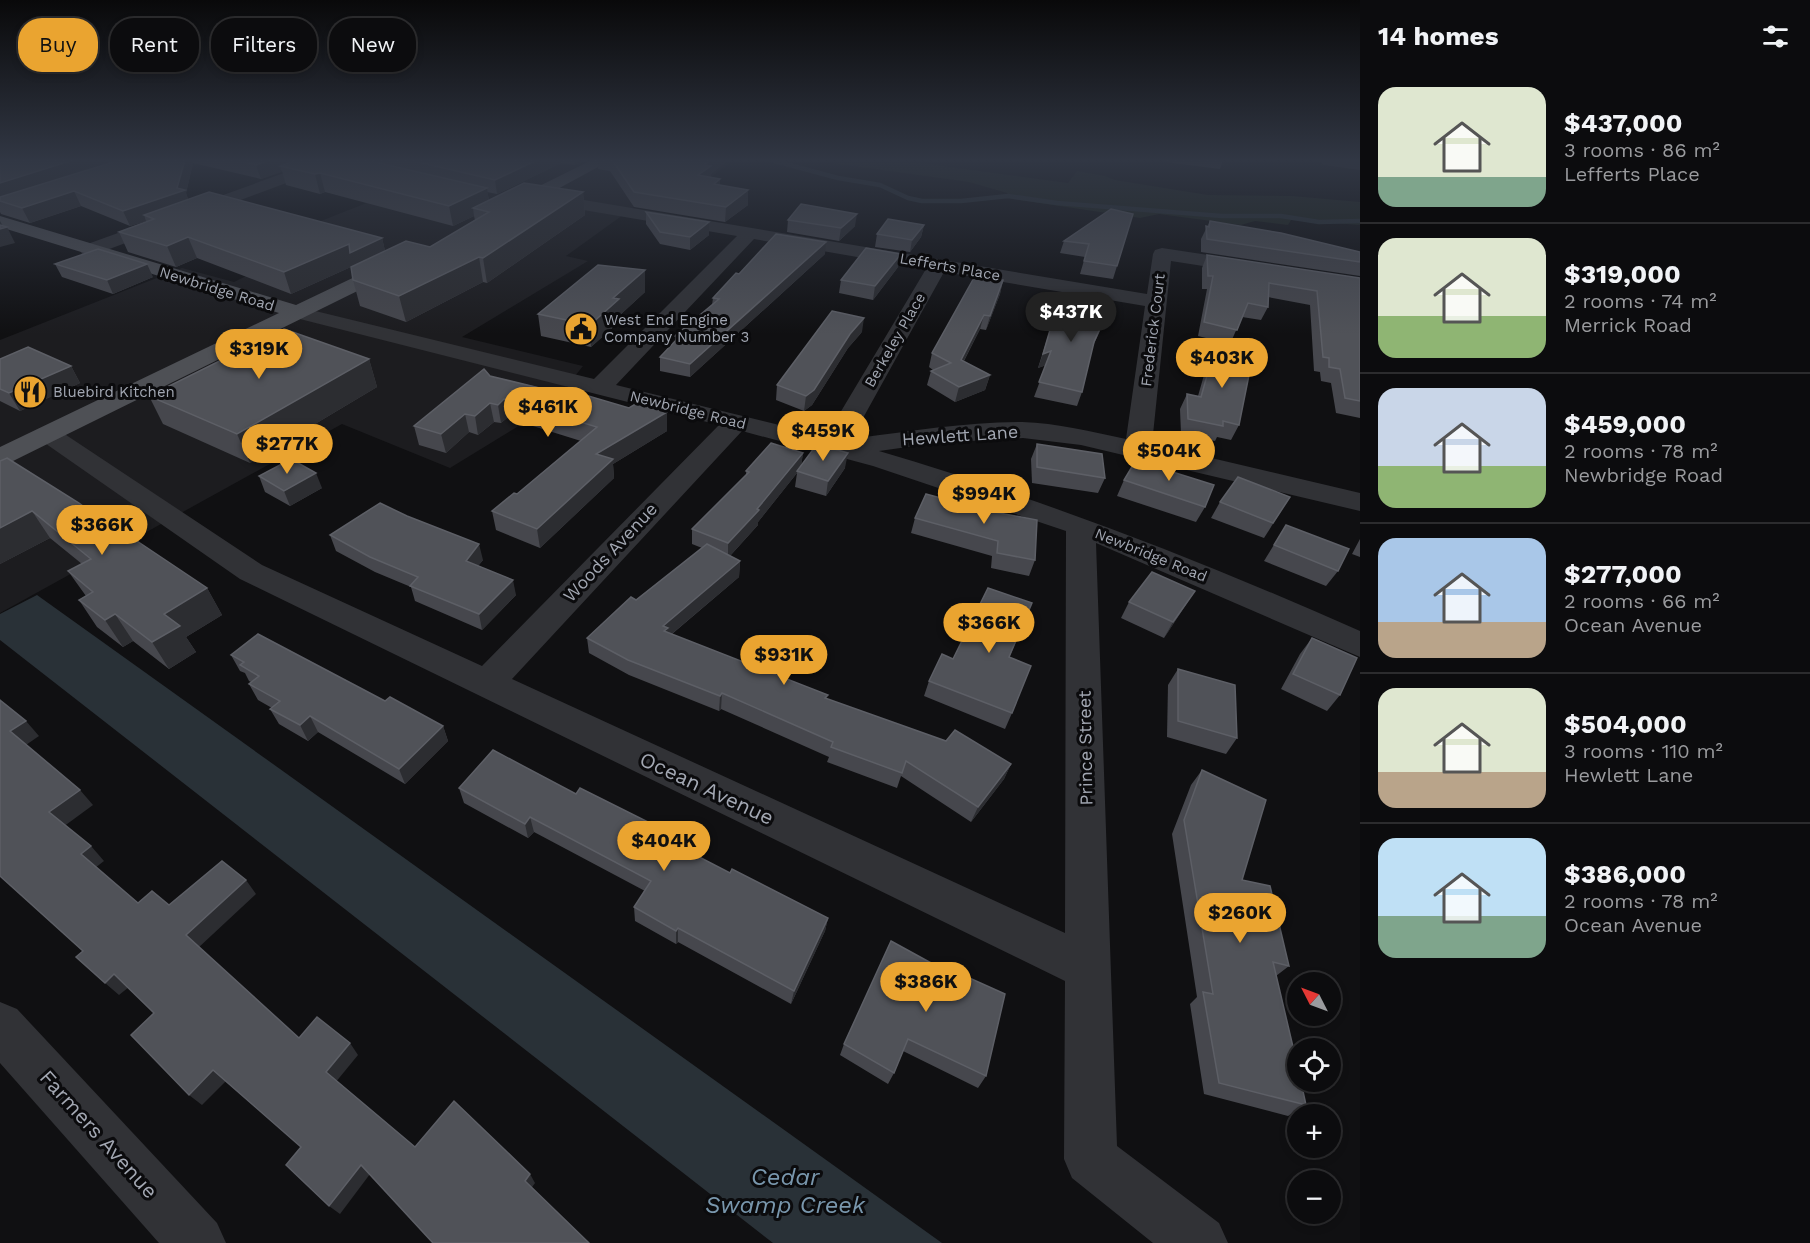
<!DOCTYPE html>
<html lang="en">
<head>
<meta charset="utf-8">
<style>
	:root { --surface:#0c0c0e; --page:#151517; --text:#f1f3f6; --muted:#9a9b9e; --line:#2c2c2e; --accent:#eaa430 }
	body { margin:0; font-family:"Work Sans",sans-serif; background:var(--page); color:var(--text); height:100vh; display:flex; flex-direction:column; font-size:22px; white-space:nowrap }
	* { box-sizing:border-box; margin:0 }
	p { font-size:20px; color:var(--muted) }
	.icon { flex:none; width:33px; height:33px; fill:none; stroke:currentColor; stroke-width:2; stroke-linecap:round; stroke-linejoin:round }
	.map { position:relative; flex:1; overflow:hidden }
	.drawer { display:flex; flex-direction:column; background:var(--surface); width:450px }
	.drawer>* { flex:none }
	.top-card { position:absolute; left:18px; top:18px; width:570px; height:54px; display:flex; gap:12px }
	.needle { width:39px; rotate:312deg }
	.fabs { position:absolute; left:1287px; top:972px; display:grid; gap:12px }
	.fabs a { display:grid; place-items:center; width:54px; height:54px; border-radius:50%; background:var(--surface); box-shadow:0 3px 9px #0003,0 0 0 2px var(--line); font-size:30px }
	.price { position:absolute; translate:-50% -51px; padding:0 14px; border-radius:21px; background:var(--accent); color:#111; font-size:20px; line-height:39px; filter:drop-shadow(0 2px 3px #0008) }
	.price::after { content:''; position:absolute; left:50%; top:36px; width:18px; height:14px; margin-left:-9px; background:inherit; clip-path:polygon(0 0,100% 0,50% 100%) }
	.price.active { background:#222; color:#fff }
	ul { padding:0; list-style:none }
	li { display:flex; align-items:center; gap:18px; height:150px; padding:0 18px }
	li+li { border-top:2px solid var(--line) }
	li span { display:grid; place-items:center; flex:none; width:168px; height:120px; border-radius:18px; color:#555 }
	li>.icon { margin-inline-start:auto }
	span .icon { width:72px; height:72px; fill:#fffc; stroke-width:1 }
	li b { font-size:26px }
	h2 { display:flex; justify-content:space-between; align-items:center; height:72px; padding:0 18px; font-size:26px }
	.pill { padding:0 21px; border-radius:24px; background:var(--surface); box-shadow:0 3px 9px #0003,0 0 0 2px var(--line); font-size:21px; line-height:54px }
	.pill.active { background:var(--accent); color:#111 }
	main { display:flex; flex:1; min-height:0 }
	.map>svg:first-child { display:block }
	.built { fill:#1c1c1f }
	.green { fill:#1d241d }
	.water { fill:#293137 }
	.lines { fill:none; stroke-linecap:round; stroke-linejoin:round }
	.stream { stroke:#293137; stroke-width:4.5 }
	.minor { fill:#313236; fill-rule:evenodd }
	.major { fill:#4e5055; fill-rule:evenodd }
	.wall { fill:#46474d; fill-rule:evenodd }
	.shaded-wall { fill:#2c2d31 }
	.building { fill:#505258; stroke:#5d5f66; stroke-width:1.5 }
	.labels { text-anchor:middle; dominant-baseline:central; stroke-width:6; stroke-linejoin:round; paint-order:stroke }
	.far-street-label { font-size:15px; fill:#a2a7b2; stroke:#0b0b0d }
	.far-poi-label { font-size:15px; fill:#a2a7b2; stroke:#0b0b0d; text-anchor:start }
	.street-label { font-size:18px; fill:#a2a7b2; stroke:#0b0b0d }
	.near-street-label { font-size:21px; fill:#a2a7b2; stroke:#0b0b0d }
	.near-water-label { font-size:24px; font-style:italic; fill:#7997ad; stroke:#0b0b0d }
</style>
</head>
<body>
<main>
<div class="map">
<svg width="1360" height="1243" viewBox="0 0 1360 1243">
	<rect width="100%" height="100%" fill="#101012"/>
	<polygon class="built" points="476,160 733,160 697,188 666,184 566,256 588,261 462,337 583,366 551,406 450,468 342,424 0,613 0,340 182,268 234,282 279,260 247,250"/>
	<polygon class="green" points="810,160 913,162 1068,183 1077,171 1105,176 1115,180 1208,195 1292,196 1360,202 1360,225 1291,220 1288,225 1255,221 1241,225 1159,214 1140,218 1013,199 1007,193 969,182"/>
	<polygon class="water" points="37,595 942,1243 773,1243 0,640 0,614"/>
	<g class="lines">
		<polyline class="stream" points="771,160 838,178 880,185 908,198 922,201 961,201 1008,196 1057,203 1222,216 1281,216 1319,222 1360,221"/>
		<g class="minor">
			<polygon points="320,160 342,160 340,163 96,254 82,254 80,250 82,246"/>
			<polygon points="1317,160 1360,160 1360,170 1324,165"/>
			<path d="M542,193L1147,294L1153,254L1155,250L1162,248L1248,261L1255,263L1258,267L1255,271L1248,273L1171,261L1152,444L1360,493V511L1081,445L1023,438L936,443L879,451C1045,500 1202,561 1360,631V657L1096,543L1117,1146L1219,1223L1228,1243H1153L1072,1178L1064,1159L1065,981L240,579L39,439L35,434L39,429L48,426L57,429L262,565L482,666L719,425L292,317L288,313L292,309L299,307L594,379L737,236L536,202L534,198L536,194ZM754,239L926,269L837,418L832,438L616,385ZM944,272L1145,306L1126,439C1092,432 1057,423 1022,422C967,422 912,431 858,438L863,418ZM742,431L873,466L1066,531L1065,933L512,679Z"/>
			<polygon points="0,1002 17,1009 217,1223 226,1243 159,1243 0,1063"/>
		</g>
		<g class="major">
			<polygon points="592,160 611,160 517,211 505,211 503,207 505,203"/>
			<polygon points="0,216 296,305 386,262 400,262 403,266 400,270 9,463 0,465 0,447 279,313 0,227"/>
		</g>
	</g>
	<g class="wall">
		<path d="M0,160H586L575,165L561,163L497,194L487,192L489,200L583,192L585,215L487,283L483,282L406,322L360,306L353,280V266L291,294L197,258L176,267L128,252L119,232L147,222L146,221L130,226L81,206L30,223L1,214L0,212ZM193,163L261,179L282,171L286,185L320,194L325,192L453,226L474,216L475,220L430,247L385,251L382,238L188,199L186,193Z"/>
		<polygon points="598,160 728,160 711,174 711,177 720,179 720,185 748,205 725,222 634,207 610,171 598,169"/>
		<polygon points="1166,160 1223,160 1220,169 1165,162"/>
		<polygon points="1111,209 1117,266 1113,279 1080,274 1085,257 1060,253 1064,241"/>
		<polygon points="646,212 709,222 709,235 690,250 660,244 646,224"/>
		<polygon points="788,220 855,226 839,241 787,232"/>
		<polygon points="1210,221 1360,252 1360,276 1201,252 1201,239"/>
		<polygon points="924,225 921,237 910,252 875,247 877,234"/>
		<polygon points="825,254 690,377 660,371 660,357 675,341 675,336 712,305 713,298 739,274"/>
		<polygon points="1207,255 1360,278 1360,418 1336,413 1331,383 1321,381 1320,372 1314,371 1310,305 1268,297 1268,307 1261,320 1242,317 1230,344 1198,336 1207,289 1202,289 1202,268"/>
		<polygon points="55,264 153,277 113,294 62,277"/>
		<polygon points="898,267 873,300 839,293 841,280"/>
		<polygon points="645,270 645,292 620,315 620,321 591,347 541,336 538,314"/>
		<polygon points="1003,280 1000,294 986,330 980,329 964,361 990,375 985,390 955,402 927,385 931,371 933,370 929,367 932,353"/>
		<polygon points="1090,314 1100,331 1093,346 1082,392 1077,406 1034,397 1046,365 1038,368 1052,323"/>
		<polygon points="862,332 848,348 812,405 804,411 776,400 777,385"/>
		<polygon points="1215,347 1239,425 1231,440 1217,437 1215,441 1181,434 1180,409 1187,394 1198,396 1208,361"/>
		<polygon points="0,359 71,366 80,383 20,411 0,401"/>
		<polygon points="369,359 377,387 250,463 163,424 149,396"/>
		<polygon points="490,376 629,408 667,412 667,431 613,464 614,478 540,548 496,530 492,511 517,494 581,441 507,418 501,423 494,422 478,435 469,432 446,453 419,445 414,426"/>
		<polygon points="1037,444 1105,478 1098,493 1032,483 1031,459"/>
		<polygon points="803,453 801,465 845,468 826,496 795,487 797,473 758,522 758,525 730,556 740,561 739,577 672,634 827,699 1011,764 1004,779 971,822 901,776 897,788 827,762 829,757 721,709 719,711 629,675 589,653 587,638 702,548 692,544 692,529 746,475 746,471"/>
		<polygon points="0,461 207,588 222,615 186,637 196,652 169,669 133,641 123,647 97,627 79,600 86,596 68,571 82,564 50,538 0,564"/>
		<polygon points="1160,468 1205,507 1196,522 1117,496 1124,480"/>
		<polygon points="259,476 322,488 290,506 265,492"/>
		<polygon points="926,494 1035,560 1029,576 991,568 992,556 911,533 915,518"/>
		<polygon points="1290,497 1264,538 1211,518 1220,502"/>
		<polygon points="1286,525 1338,571 1326,586 1264,561"/>
		<polygon points="330,535 483,560 478,566 516,595 482,630 415,601 411,587 375,572 336,551"/>
		<polygon points="1360,539 1360,557 1352,554"/>
		<polygon points="1195,591 1185,606 1164,638 1121,618 1129,602"/>
		<polygon points="1026,619 1009,658 1012,713 1005,729 924,696 929,681 953,659"/>
		<polygon points="1312,638 1340,695 1327,711 1281,689 1300,654"/>
		<polygon points="231,655 385,701 443,726 448,741 405,784 318,732 308,741 279,724 270,709 272,708 258,700 249,684 251,682 249,681 245,673 240,671"/>
		<polygon points="1178,669 1237,738 1226,754 1167,737 1168,685"/>
		<polygon points="1202,770 1242,880 1289,966 1276,976 1306,1105 1288,1116 1204,1094 1190,1004 1197,997 1172,834 1191,785"/>
		<polygon points="459,788 576,794 654,825 654,833 730,873 828,918 825,931 791,1004 678,942 676,944 635,921 634,907 645,891 534,832 528,838 464,803"/>
		<polygon points="954,971 986,1076 978,1088 903,1051 894,1073 888,1084 840,1055 844,1044 952,975"/>
	</g>
	<g class="shaded-wall">
		<polygon points="73,160 124,160 0,200 0,183"/>
		<polygon points="185,160 192,160 193,163 186,193 190,205 144,215 146,221 130,226 123,211 177,188"/>
		<polygon points="270,160 309,160 280,166 282,172 261,179 256,165"/>
		<polygon points="537,160 561,160 561,163 497,194 495,180"/>
		<polygon points="575,160 586,160 575,165"/>
		<polygon points="710,160 728,160 711,174 711,180 698,175 704,165"/>
		<polygon points="320,173 325,192 320,194 315,174"/>
		<polygon points="720,179 720,193 714,184"/>
		<polygon points="487,188 490,208 473,208 474,216 453,226 449,206"/>
		<polygon points="748,190 748,205 725,222 726,207"/>
		<polygon points="74,191 81,206 30,223 22,208"/>
		<polygon points="583,192 585,215 487,283 483,258"/>
		<polygon points="857,214 855,226 839,241 841,228"/>
		<polygon points="0,221 4,228 7,227 15,243 0,247"/>
		<polygon points="709,222 709,235 690,250 690,237"/>
		<polygon points="924,225 921,237 910,252 912,240"/>
		<polygon points="188,237 197,258 176,267 167,246"/>
		<polygon points="382,238 387,259 353,266 291,294 284,272 349,244"/>
		<polygon points="826,242 825,254 690,377 690,364"/>
		<polygon points="901,254 898,267 873,300 875,286"/>
		<polygon points="479,257 483,282 406,322 399,296"/>
		<polygon points="147,264 153,277 113,294 107,280"/>
		<polygon points="645,270 645,292 620,315 620,321 591,347 590,325 613,298"/>
		<polygon points="1003,280 1000,294 986,330 990,316"/>
		<polygon points="984,315 980,329 957,374 961,360"/>
		<polygon points="864,318 862,332 848,348 812,405 804,411 806,396 850,334"/>
		<polygon points="1051,351 1047,365 1038,368 1043,354"/>
		<polygon points="369,359 377,387 250,463 237,434"/>
		<polygon points="71,366 80,383 20,411 9,393"/>
		<polygon points="990,375 985,390 955,402 959,387"/>
		<polygon points="504,399 507,418 501,423 498,405"/>
		<polygon points="490,403 494,422 478,435 475,416"/>
		<polygon points="667,412 667,431 613,464 614,478 540,548 537,529 596,454"/>
		<polygon points="465,414 469,432 446,453 441,434"/>
		<polygon points="803,453 801,468 797,471 797,473 758,522 758,525 728,558 728,543 757,509"/>
		<polygon points="848,453 845,468 826,496 828,481"/>
		<polygon points="316,473 322,488 290,506 284,491"/>
		<polygon points="32,511 50,538 0,564 0,528"/>
		<polygon points="479,544 483,560 469,577 466,561"/>
		<polygon points="740,561 739,577 668,637 668,644 663,626"/>
		<polygon points="513,580 516,595 482,630 479,614"/>
		<polygon points="207,588 222,615 186,637 196,652 169,669 152,642 164,614"/>
		<polygon points="1195,591 1185,606 1164,638 1173,622"/>
		<polygon points="115,614 133,641 123,647 105,620"/>
		<polygon points="722,693 721,709 719,711 720,696"/>
		<polygon points="310,716 318,732 308,741 300,725"/>
		<polygon points="26,721 39,736 23,747 10,731"/>
		<polygon points="443,726 448,741 405,784 399,769"/>
		<polygon points="1011,764 1004,779 971,822 978,807"/>
		<polygon points="80,790 93,805 63,827 49,812"/>
		<polygon points="530,817 534,832 528,838 525,824"/>
		<polygon points="654,825 654,839 649,831"/>
		<polygon points="91,846 104,861 95,868 81,854"/>
		<polygon points="246,880 256,894 198,948 186,935"/>
		<polygon points="828,918 825,931 791,1004 794,991"/>
		<polygon points="678,928 678,942 676,944 676,931"/>
		<polygon points="114,974 129,987 119,995 105,983"/>
		<polygon points="350,1043 358,1055 335,1083 326,1072"/>
		<polygon points="213,1070 226,1081 202,1105 189,1095"/>
		<polygon points="361,1165 370,1174 340,1214 329,1206"/>
		<polygon points="530,1174 535,1183 530,1190 525,1181"/>
	</g>
	<g class="building">
		<polygon points="0,160 73,160 0,183"/>
		<polygon points="120,160 185,160 177,188 185,190 123,211 74,191 22,208 0,201 0,197"/>
		<polygon points="236,160 270,160 256,165"/>
		<polygon points="297,160 366,160 487,188 449,206 320,173 315,174 280,166"/>
		<polygon points="409,160 537,160 495,180"/>
		<polygon points="612,160 710,160 704,165 711,166 698,175 720,179 714,184 748,190 726,207 634,192"/>
		<polygon points="524,183 583,192 483,258 479,257 399,296 353,280 351,267 406,241 430,247 489,212 473,208"/>
		<polygon points="209,192 382,238 350,253 349,244 284,272 188,237 167,246 119,232 154,219 144,215"/>
		<polygon points="801,204 857,214 841,228 788,220"/>
		<polygon points="1111,209 1133,214 1117,266 1084,261 1089,244 1064,241"/>
		<polygon points="646,212 709,222 690,237 660,232"/>
		<polygon points="888,219 924,225 912,240 877,234"/>
		<polygon points="1210,221 1281,233 1360,252 1360,262 1207,239 1206,226 1209,227"/>
		<polygon points="0,225 7,227 0,229"/>
		<polygon points="776,234 826,242 690,364 660,357 679,337 675,336 719,299 713,298 736,273 739,274"/>
		<polygon points="866,248 901,254 875,286 841,280"/>
		<polygon points="98,249 147,264 107,280 55,264"/>
		<polygon points="1207,255 1360,278 1360,401 1345,398 1340,369 1329,367 1329,358 1323,357 1317,291 1269,283 1268,307 1248,303 1237,330 1204,322 1213,276 1208,276"/>
		<polygon points="598,265 645,270 613,298 619,299 590,325 538,314"/>
		<polygon points="975,276 1003,280 990,316 984,315 961,360 990,375 959,387 931,371 951,363 932,353"/>
		<polygon points="1069,293 1095,297 1090,314 1105,317 1094,342 1082,392 1039,382 1051,351 1043,354 1052,323"/>
		<polygon points="832,311 864,318 850,334 814,390 806,396 777,385"/>
		<polygon points="284,329 369,359 237,434 149,396"/>
		<polygon points="28,347 71,366 9,393 0,389 0,359"/>
		<polygon points="1215,347 1253,355 1239,425 1223,421 1223,426 1188,419 1187,394 1201,397"/>
		<polygon points="484,369 490,376 560,393 565,389 629,408 642,400 667,412 596,454 613,459 537,529 492,511 514,493 517,494 597,427 504,399 498,405 490,403 475,416 465,414 441,434 414,426"/>
		<polygon points="771,443 803,453 757,509 759,510 728,543 692,529 749,472 746,471"/>
		<polygon points="817,444 848,453 828,481 797,471"/>
		<polygon points="1037,444 1102,454 1105,478 1037,467"/>
		<polygon points="1139,455 1162,463 1160,468 1214,485 1205,507 1124,480"/>
		<polygon points="7,458 79,503 121,535 125,533 207,588 164,614 180,626 152,642 115,614 105,620 79,600 93,592 68,571 91,559 32,511 0,528 0,461"/>
		<polygon points="291,459 316,473 284,491 259,476"/>
		<polygon points="1238,477 1290,497 1273,523 1220,502"/>
		<polygon points="926,494 989,511 1037,520 1035,560 997,553 998,541 915,518"/>
		<polygon points="380,503 407,516 479,544 466,561 513,580 479,614 410,586 418,577 370,557 330,535"/>
		<polygon points="1286,525 1349,549 1338,571 1274,545"/>
		<polygon points="707,544 740,561 663,626 668,628 664,631 828,695 825,698 946,741 955,730 1011,764 978,807 906,761 902,773 831,747 833,742 722,693 720,696 628,660 587,638 631,597 636,600"/>
		<polygon points="1152,572 1195,591 1173,622 1129,602"/>
		<polygon points="988,588 1032,603 1009,657 1031,666 1012,713 929,681 942,654 953,659"/>
		<polygon points="258,634 385,701 390,697 443,726 399,769 310,716 300,725 270,709 280,701 249,684 259,676 240,665 244,662 231,655"/>
		<polygon points="1312,638 1357,658 1340,695 1293,674"/>
		<polygon points="1178,669 1235,685 1237,738 1178,721"/>
		<polygon points="0,700 26,721 10,731 80,790 49,812 91,846 81,854 138,903 152,891 169,905 222,861 246,880 186,935 299,1038 317,1017 350,1043 326,1072 415,1147 454,1101 530,1174 525,1181 589,1243 433,1243 361,1165 329,1206 286,1165 301,1147 213,1070 189,1095 131,1035 154,1013 114,974 105,983 76,957 83,951 0,876"/>
		<polygon points="493,750 576,794 580,788 654,825 649,831 730,873 732,869 828,918 794,991 678,928 676,931 634,907 651,881 530,817 525,824 459,788"/>
		<polygon points="1202,770 1266,800 1242,880 1270,886 1289,966 1273,962 1298,1068 1298,1082 1301,1082 1306,1105 1219,1083 1203,992 1213,994 1184,820"/>
		<polygon points="891,941 953,975 954,971 1005,994 986,1076 908,1039 894,1073 844,1044"/>
	</g>
	<linearGradient id="sky" x2="0" y2="1"><stop stop-color="#09090a"/><stop offset="0.48" stop-color="#313744"/><stop offset="1" stop-color="#313744" stop-opacity="0"/></linearGradient>
	<rect width="1360" height="334" fill="url(#sky)"/>
	<defs>
		<g id="civic-disc" transform="scale(1.725)"><circle r="9.5" fill="#eaa430" stroke="#0b0b0d"/><path d="M-.6-6.5H3V-4.5H.6V-3L4-1V1h2V6H-6V1h2V-1L-.6-3ZM-1.2 2.5V6h2.4V2.5Z" fill="#111"/></g>
		<g id="restaurant-disc" transform="scale(1.725)"><circle r="9.5" fill="#eaa430" stroke="#0b0b0d"/><path d="M-5-6h1v4h1v-4h1v4h1v-4h1v5L-1.5 .5V6h-2V.5L-5-1ZM5-6V6H3V1.5H1.5Q1.5-4 5-6Z" fill="#111"/></g>
	</defs>
	<g fill-rule="evenodd">
		<use href="#civic-disc" x="581" y="329"/>
		<use href="#restaurant-disc" x="30" y="392"/>
	</g>
	<g class="labels">
		<g class="far-street-label">
			<text transform="translate(950 267) rotate(10)">Lefferts Place</text>
			<text transform="translate(217 289) rotate(17)">Newbridge Road</text>
			<text transform="translate(1153 330) rotate(-83)">Frederick Court</text>
			<text transform="translate(895 340) rotate(-60)">Berkeley Place</text>
			<text transform="translate(688 410) rotate(14)">Newbridge Road</text>
			<text transform="translate(1151 555) rotate(22)">Newbridge Road</text>
		</g>
		<g class="far-poi-label">
			<text x="604" y="320">West End Engine<tspan x="604" dy="17">Company Number 3</tspan></text>
			<text x="53" y="392">Bluebird Kitchen</text>
		</g>
		<g class="street-label">
			<text transform="translate(960 435) rotate(-4)">Hewlett Lane</text>
			<text transform="translate(610 552) rotate(-47)">Woods Avenue</text>
			<text transform="translate(1085 748) rotate(-91)">Prince Street</text>
		</g>
		<g class="near-street-label">
			<text transform="translate(707 788) rotate(25)">Ocean Avenue</text>
			<text transform="translate(99 1134) rotate(48)">Farmers Avenue</text>
		</g>
		<g class="near-water-label">
			<text x="785" y="1177">Cedar<tspan x="785" dy="28">Swamp Creek</tspan></text>
		</g>
	</g>
</svg>
<div class="fabs">
<a><svg class="needle" viewBox="-14 -14 28 28"><path d="M0-13l5 13h-10z" fill="#e53935"/><path d="M0 13l5-13h-10z" fill="#9a9b9e"/></svg></a>
<a><svg class="icon" aria-label="locate" viewBox="0 0 24 24"><circle cx="12" cy="12" r="6"/><path d="M12 2v4M12 18v4M2 12h4M18 12h4"/></svg></a>
<a>+</a>
<a>−</a>
</div>
<b class="price active" style="left:1071px;top:343px">$437K</b>
<b class="price" style="left:259px;top:380px">$319K</b>
<b class="price" style="left:1222px;top:389px">$403K</b>
<b class="price" style="left:548px;top:438px">$461K</b>
<b class="price" style="left:823px;top:462px">$459K</b>
<b class="price" style="left:287px;top:475px">$277K</b>
<b class="price" style="left:1169px;top:482px">$504K</b>
<b class="price" style="left:984px;top:525px">$994K</b>
<b class="price" style="left:102px;top:556px">$366K</b>
<b class="price" style="left:989px;top:654px">$366K</b>
<b class="price" style="left:784px;top:686px">$931K</b>
<b class="price" style="left:664px;top:872px">$404K</b>
<b class="price" style="left:1240px;top:944px">$260K</b>
<b class="price" style="left:926px;top:1013px">$386K</b>
<div class="top-card">
<a class="pill active">Buy</a>
<a class="pill">Rent</a>
<a class="pill">Filters</a>
<a class="pill">New</a>
</div>
</div>
<section class="drawer">
<h2>14 homes<svg class="icon" aria-label="filters" viewBox="0 0 24 24"><path d="M4 7h16M4 17h16"/><circle cx="9" cy="7" r="2"/><circle cx="15" cy="17" r="2"/></svg></h2>
<ul>
<li><span style="background:linear-gradient(#dfe7d0 75%,#7fa58c 0)"><svg class="icon" aria-label="home" viewBox="0 0 24 24"><path d="M3 11l9-7 9 7M6 9v11h12V9"/></svg></span><div><b>$437,000</b><p>3 rooms · 86 m²</p><p>Lefferts Place</p></div></li>
<li><span style="background:linear-gradient(#dfe7d0 65%,#8fb573 0)"><svg class="icon" aria-label="home" viewBox="0 0 24 24"><path d="M3 11l9-7 9 7M6 9v11h12V9"/></svg></span><div><b>$319,000</b><p>2 rooms · 74 m²</p><p>Merrick Road</p></div></li>
<li><span style="background:linear-gradient(#c9d6e8 65%,#8fb573 0)"><svg class="icon" aria-label="home" viewBox="0 0 24 24"><path d="M3 11l9-7 9 7M6 9v11h12V9"/></svg></span><div><b>$459,000</b><p>2 rooms · 78 m²</p><p>Newbridge Road</p></div></li>
<li><span style="background:linear-gradient(#a9c7e8 70%,#b9a48a 0)"><svg class="icon" aria-label="home" viewBox="0 0 24 24"><path d="M3 11l9-7 9 7M6 9v11h12V9"/></svg></span><div><b>$277,000</b><p>2 rooms · 66 m²</p><p>Ocean Avenue</p></div></li>
<li><span style="background:linear-gradient(#dfe7d0 70%,#b9a48a 0)"><svg class="icon" aria-label="home" viewBox="0 0 24 24"><path d="M3 11l9-7 9 7M6 9v11h12V9"/></svg></span><div><b>$504,000</b><p>3 rooms · 110 m²</p><p>Hewlett Lane</p></div></li>
<li><span style="background:linear-gradient(#bfe0f5 65%,#7fa58c 0)"><svg class="icon" aria-label="home" viewBox="0 0 24 24"><path d="M3 11l9-7 9 7M6 9v11h12V9"/></svg></span><div><b>$386,000</b><p>2 rooms · 78 m²</p><p>Ocean Avenue</p></div></li>
</ul>
</section>
</main>
</body>
</html>
